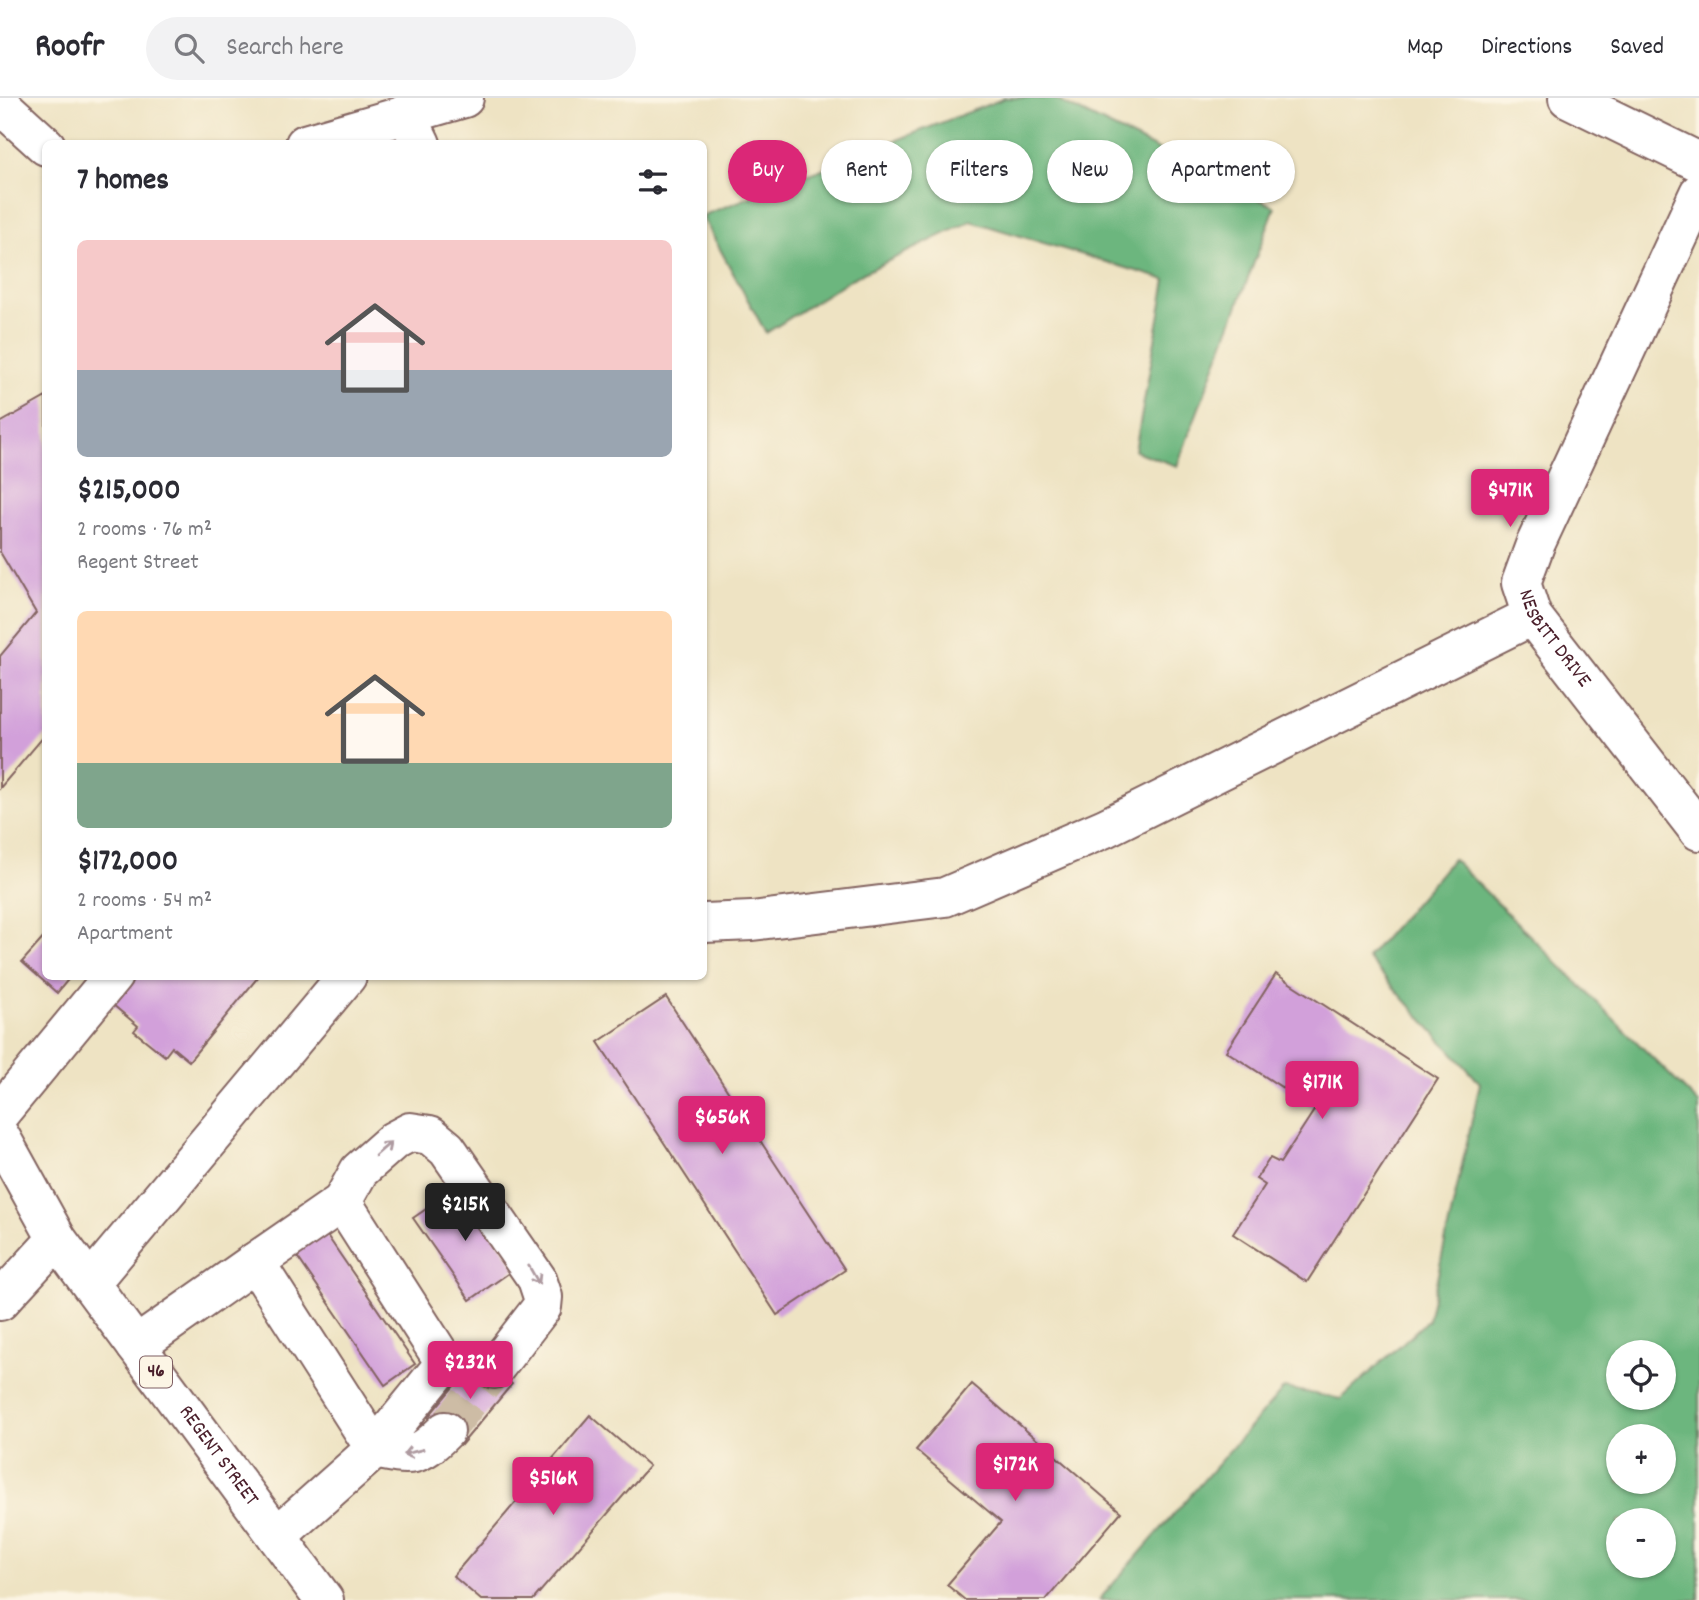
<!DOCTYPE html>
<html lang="en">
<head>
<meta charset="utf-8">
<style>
	:root { --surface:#fff; --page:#f2f2f3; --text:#2b2b33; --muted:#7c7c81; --line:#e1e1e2; --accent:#db2777 }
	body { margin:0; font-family:Dekko,sans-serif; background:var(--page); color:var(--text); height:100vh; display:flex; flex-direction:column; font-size:26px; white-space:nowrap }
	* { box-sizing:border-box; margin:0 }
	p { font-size:23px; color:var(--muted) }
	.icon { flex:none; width:38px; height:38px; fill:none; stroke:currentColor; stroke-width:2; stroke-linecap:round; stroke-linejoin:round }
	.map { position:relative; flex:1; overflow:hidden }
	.sheet { position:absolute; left:42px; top:42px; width:665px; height:840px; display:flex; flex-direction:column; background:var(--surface); border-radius:10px; box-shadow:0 2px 5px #0004 }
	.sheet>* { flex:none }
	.guide { position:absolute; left:728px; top:42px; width:665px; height:63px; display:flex; gap:14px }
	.controls { position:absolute; left:1606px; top:1242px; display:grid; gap:14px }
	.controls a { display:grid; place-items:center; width:70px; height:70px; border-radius:50%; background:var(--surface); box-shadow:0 2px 5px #0004; font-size:35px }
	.price { position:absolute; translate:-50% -60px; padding:0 16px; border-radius:7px; background:var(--accent); color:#fff; font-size:23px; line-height:46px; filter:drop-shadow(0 2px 4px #0008) }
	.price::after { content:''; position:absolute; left:50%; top:42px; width:21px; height:16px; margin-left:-10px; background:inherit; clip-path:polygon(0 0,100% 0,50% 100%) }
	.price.active { background:#222; color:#fff }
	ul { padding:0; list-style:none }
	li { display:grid; align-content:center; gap:14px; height:371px; padding:0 35px }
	li span { display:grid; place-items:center; height:217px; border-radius:10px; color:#555 }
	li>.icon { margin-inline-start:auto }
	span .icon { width:126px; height:126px; fill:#fffc; stroke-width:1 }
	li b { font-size:30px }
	h2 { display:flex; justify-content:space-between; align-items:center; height:84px; padding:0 35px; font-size:30px }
	.tag { padding:0 24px; border-radius:32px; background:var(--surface); box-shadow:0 2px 5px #0004; font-size:24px; line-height:63px }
	.tag.active { background:var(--accent); color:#fff }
	header { display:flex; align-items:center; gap:42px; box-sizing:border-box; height:98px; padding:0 35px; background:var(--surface); border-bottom:2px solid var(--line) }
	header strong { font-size:33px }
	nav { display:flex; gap:38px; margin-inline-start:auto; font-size:24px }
	.search { width:490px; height:63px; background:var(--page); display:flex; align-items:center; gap:18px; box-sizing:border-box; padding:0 24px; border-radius:38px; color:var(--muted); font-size:26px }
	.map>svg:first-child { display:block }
	.forest { fill:#6cb67e; stroke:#5b6a54; stroke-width:2; fill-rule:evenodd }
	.building { fill:#d2a0da }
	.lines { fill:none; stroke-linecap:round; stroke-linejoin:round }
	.minor-tunnel { stroke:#cdbca5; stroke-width:38; stroke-dasharray:38 19; stroke-linecap:butt }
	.minor-casing { stroke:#836460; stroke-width:42 }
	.major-casing { stroke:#836460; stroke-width:42 }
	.minor { stroke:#fff; stroke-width:38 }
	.major { stroke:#fff; stroke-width:38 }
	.oneway { stroke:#ae9aa0 }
	.labels { text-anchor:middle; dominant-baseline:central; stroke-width:5; stroke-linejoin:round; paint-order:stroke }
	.shield { fill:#fcf5e5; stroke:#7f5f63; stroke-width:2 }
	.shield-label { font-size:19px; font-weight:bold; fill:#4a1f2b }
	.street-label { font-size:21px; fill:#4a1f2b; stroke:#fcf5e5 }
</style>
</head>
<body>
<header>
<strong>Roofr</strong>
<div class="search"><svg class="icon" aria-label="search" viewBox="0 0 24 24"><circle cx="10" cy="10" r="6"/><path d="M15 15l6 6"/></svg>Search here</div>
<nav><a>Map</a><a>Directions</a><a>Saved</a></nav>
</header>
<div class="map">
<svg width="1699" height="1502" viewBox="0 0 1699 1502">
	<rect width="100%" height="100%" fill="#fcf5e5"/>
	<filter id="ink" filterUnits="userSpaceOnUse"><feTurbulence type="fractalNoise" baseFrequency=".0143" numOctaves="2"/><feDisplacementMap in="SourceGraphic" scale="14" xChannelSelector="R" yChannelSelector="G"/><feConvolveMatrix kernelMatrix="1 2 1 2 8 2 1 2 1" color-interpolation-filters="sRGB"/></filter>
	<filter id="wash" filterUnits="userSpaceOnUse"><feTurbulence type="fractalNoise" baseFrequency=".00686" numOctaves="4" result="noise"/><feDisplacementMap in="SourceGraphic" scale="28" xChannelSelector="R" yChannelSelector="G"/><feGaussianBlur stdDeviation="1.57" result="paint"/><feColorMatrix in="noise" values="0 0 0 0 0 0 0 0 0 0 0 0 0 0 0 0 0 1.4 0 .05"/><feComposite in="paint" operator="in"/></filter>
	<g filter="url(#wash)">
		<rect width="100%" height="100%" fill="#eee3c3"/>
		<g class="forest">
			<polygon points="1005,0 1053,0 1275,109 1177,368 1135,353 1166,182 971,123 851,181 766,235 704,122 704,117"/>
			<path d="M1453,761L1699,1006V1502H1099L1284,1290L1341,1301L1428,1222L1480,985L1367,860ZM1619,1255H1664V1300H1619ZM1619,1339H1664V1384H1619ZM1619,1423H1664V1468H1619Z"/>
		</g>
		<g id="blocks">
			<g class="building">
				<polygon points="46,299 46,636 0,690 0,558 36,515 0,454 0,325"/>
				<polygon points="46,837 46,878 71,878 57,895 22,864"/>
				<polygon points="1276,876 1438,981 1307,1184 1233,1136 1265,1087 1256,1081 1270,1060 1280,1065 1315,1011 1226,953"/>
				<polygon points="135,878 259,878 189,963 172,949 165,958 134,933 138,928 112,906"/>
				<polygon points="666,899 845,1172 777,1217 598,944"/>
				<polygon points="460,1088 516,1170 470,1202 413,1120"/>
				<polygon points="322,1130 415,1266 385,1287 292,1151"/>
				<polygon points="479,1258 512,1286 461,1347 428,1319"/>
				<polygon points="972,1286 1121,1414 1046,1502 965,1502 947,1487 1001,1424 916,1352"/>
				<polygon points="590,1317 649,1368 533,1502 481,1502 453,1478"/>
			</g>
		</g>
	</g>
	<g filter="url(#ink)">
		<use href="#blocks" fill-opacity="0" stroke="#836460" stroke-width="2"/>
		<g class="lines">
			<polyline class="minor-tunnel" points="445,1333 494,1271"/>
			<g class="minor-casing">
				<g id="minor">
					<polyline points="1568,0 1699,64"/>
					<polyline points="0,6 46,48"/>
					<polyline points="406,15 421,46"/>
					<polyline points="305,46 464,0"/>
					<path id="s1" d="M1699,95L1535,447L1521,485L1532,518L1699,733"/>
					<polyline points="704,825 752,823 945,799 1105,730 1532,518"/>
					<polyline points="0,1015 113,878"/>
					<polyline points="342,1104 359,1073 393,1043 410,1034 430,1037 447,1051 537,1181 543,1199 542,1209 494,1271"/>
					<path d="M255,1164L342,1104L445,1265L375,1351C411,1359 418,1360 445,1333"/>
					<polyline points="90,1185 347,878"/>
					<polyline points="0,1203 57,1141"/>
					<polyline points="136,1248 255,1164 375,1351 277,1438"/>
				</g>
			</g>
			<g class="major-casing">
				<g id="major">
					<path id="s2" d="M0,1038L57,1141L324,1502"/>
				</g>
			</g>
			<use href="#minor" class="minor"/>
			<use href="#major" class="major"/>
		</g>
		<defs><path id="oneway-shaft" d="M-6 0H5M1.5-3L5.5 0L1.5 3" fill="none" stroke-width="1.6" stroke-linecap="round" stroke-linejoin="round" transform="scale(1.75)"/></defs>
		<g class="oneway">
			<use href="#oneway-shaft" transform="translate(383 1051) rotate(-41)"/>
			<use href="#oneway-shaft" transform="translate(534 1177) rotate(60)"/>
			<use href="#oneway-shaft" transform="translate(413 1354) rotate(166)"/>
		</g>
	</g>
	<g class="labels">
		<rect class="shield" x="140" y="1258.5" width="32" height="31" rx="5"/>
		<g class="shield-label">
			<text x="156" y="1274">46</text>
		</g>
		<g class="street-label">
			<text stroke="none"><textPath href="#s1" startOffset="494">NESBITT DRIVE</textPath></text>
			<text stroke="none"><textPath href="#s2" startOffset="388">REGENT STREET</textPath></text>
		</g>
	</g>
</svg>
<div class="controls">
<a><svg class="icon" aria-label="locate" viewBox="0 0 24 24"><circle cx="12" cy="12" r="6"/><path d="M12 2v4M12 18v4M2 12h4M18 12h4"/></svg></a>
<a>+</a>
<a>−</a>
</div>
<b class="price" style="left:1510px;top:431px">$471K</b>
<b class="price" style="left:1322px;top:1023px">$171K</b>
<b class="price" style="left:722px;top:1058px">$656K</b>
<b class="price active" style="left:465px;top:1145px">$215K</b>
<b class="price" style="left:470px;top:1303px">$232K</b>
<b class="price" style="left:1015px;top:1405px">$172K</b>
<b class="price" style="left:553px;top:1419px">$516K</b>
<div class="guide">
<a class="tag active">Buy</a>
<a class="tag">Rent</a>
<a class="tag">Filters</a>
<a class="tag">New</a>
<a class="tag">Apartment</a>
</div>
<section class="sheet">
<h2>7 homes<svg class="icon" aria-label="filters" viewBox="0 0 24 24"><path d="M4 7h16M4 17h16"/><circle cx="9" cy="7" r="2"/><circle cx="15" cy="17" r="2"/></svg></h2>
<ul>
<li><span style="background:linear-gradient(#f6c9c9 60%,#9aa5b1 0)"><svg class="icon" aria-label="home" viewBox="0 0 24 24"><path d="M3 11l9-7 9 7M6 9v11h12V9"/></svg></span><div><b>$215,000</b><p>2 rooms · 76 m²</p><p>Regent Street</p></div></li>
<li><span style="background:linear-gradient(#ffd9b3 70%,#7fa58c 0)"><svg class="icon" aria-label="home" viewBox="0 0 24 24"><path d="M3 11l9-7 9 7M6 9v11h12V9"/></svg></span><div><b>$172,000</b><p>2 rooms · 54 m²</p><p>Apartment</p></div></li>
</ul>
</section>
</div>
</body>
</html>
